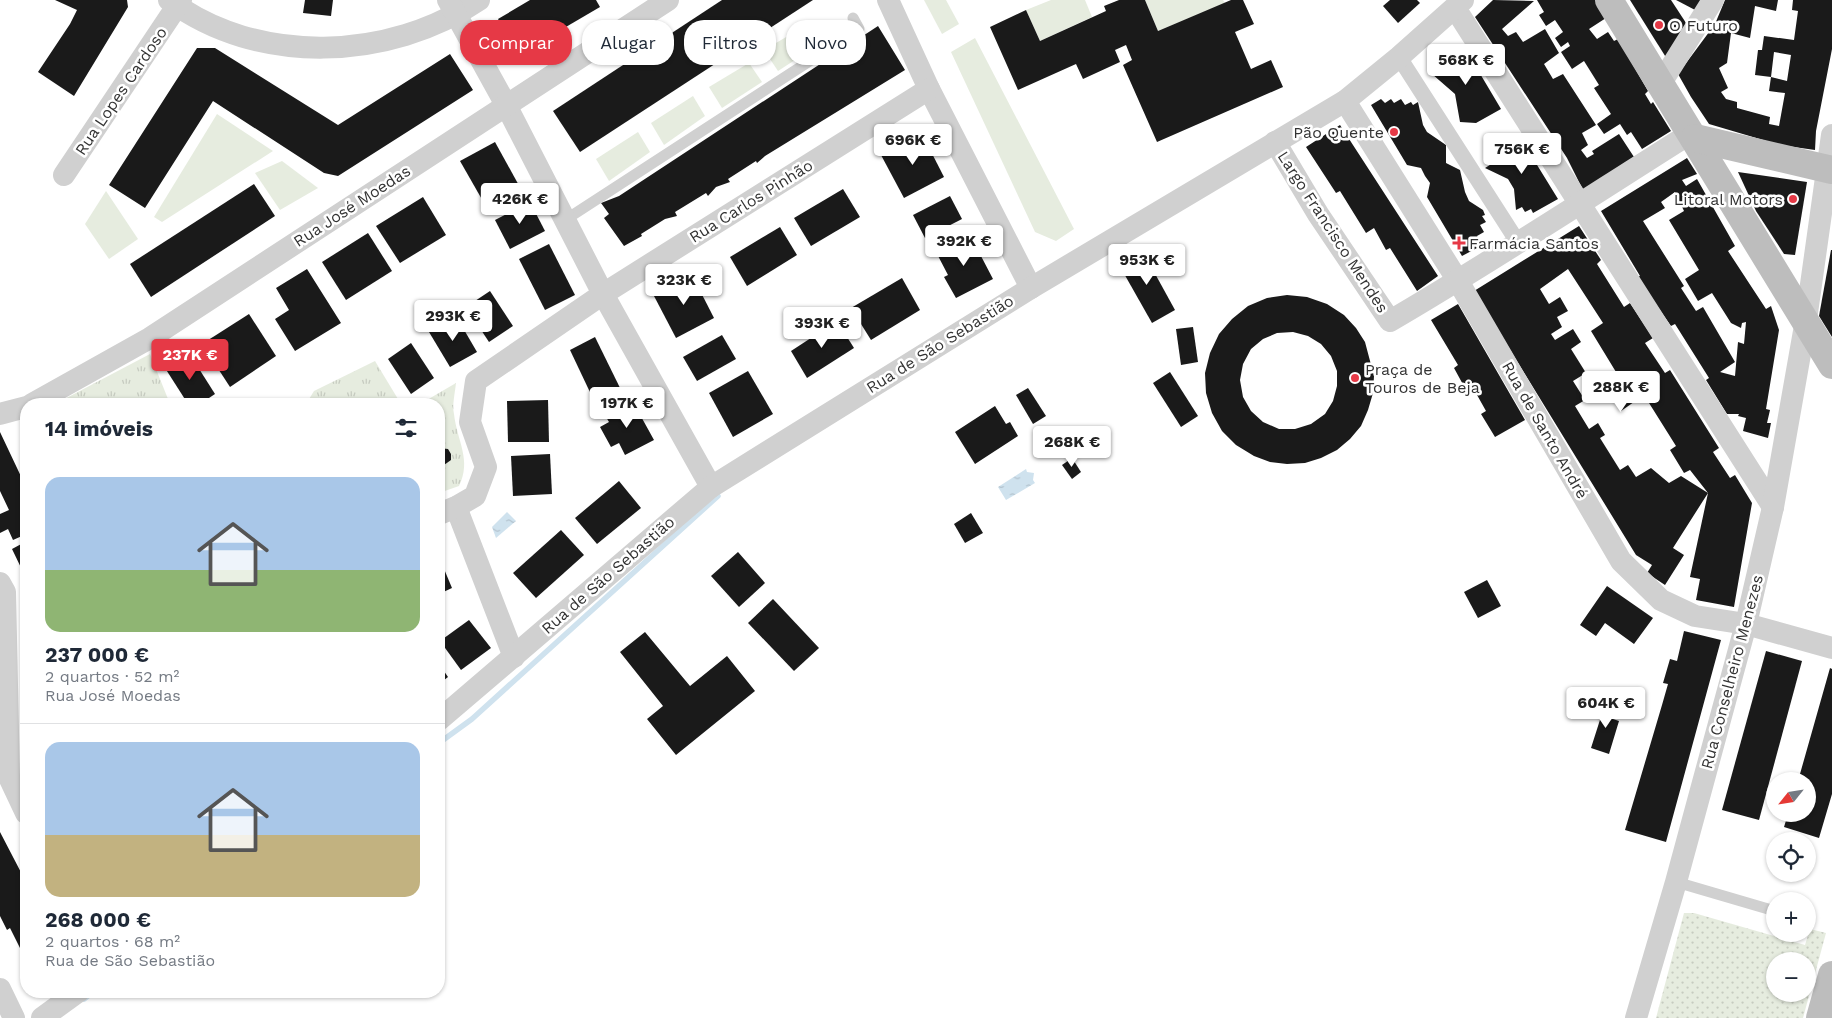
<!DOCTYPE html>
<html lang="pt">
<head>
<meta charset="utf-8">
<style>
	:root { --surface:#fff; --page:#f6f6f7; --text:#1f2937; --muted:#747a83; --line:#e0e1e3; --accent:#e63946 }
	body { margin:0; font-family:"Work Sans",sans-serif; background:var(--page); color:var(--text); height:100vh; display:flex; flex-direction:column; font-size:19px; white-space:nowrap }
	* { box-sizing:border-box; margin:0 }
	p { font-size:16px; color:var(--muted) }
	.icon { flex:none; width:28px; height:28px; fill:none; stroke:currentColor; stroke-width:2; stroke-linecap:round; stroke-linejoin:round }
	.map { position:relative; flex:1; overflow:hidden }
	.sheet { position:absolute; left:20px; top:398px; width:425px; height:600px; display:flex; flex-direction:column; background:var(--surface); border-radius:20px; box-shadow:0 1px 4px #0004 }
	.sheet>* { flex:none }
	.top-card { position:absolute; left:460px; top:20px; width:475px; height:45px; display:flex; gap:10px }
	.needle { width:32px; rotate:240deg }
	.fabs { position:absolute; left:1766px; top:772px; display:grid; gap:10px }
	.fabs a { display:grid; place-items:center; width:50px; height:50px; border-radius:50%; background:var(--surface); box-shadow:0 1px 4px #0004; font-size:25px }
	.price { position:absolute; translate:-50% -42px; padding:0 11px; border-radius:5px; background:#fff; color:#222; font-size:16px; line-height:32px; filter:drop-shadow(0 1px 2px #0008) }
	.price::after { content:''; position:absolute; left:50%; top:30px; width:15px; height:11px; margin-left:-8px; background:inherit; clip-path:polygon(0 0,100% 0,50% 100%) }
	.price.selected { background:var(--accent); color:#fff }
	ul { padding:0; list-style:none }
	li { display:grid; align-content:center; gap:10px; height:265px; padding:0 25px }
	li+li { border-top:1px solid var(--line) }
	li span { display:grid; place-items:center; height:155px; border-radius:15px; color:#555 }
	li>.icon { margin-inline-start:auto }
	span .icon { width:90px; height:90px; fill:#fffc; stroke-width:1 }
	li b { font-size:21px }
	h2 { display:flex; justify-content:space-between; align-items:center; height:60px; padding:0 25px; font-size:21px }
	.tag { padding:0 18px; border-radius:20px; background:var(--surface); box-shadow:0 1px 4px #0004; font-size:18px; line-height:45px }
	.tag.selected { background:var(--accent); color:#fff }
	.map>svg:first-child { display:block }
	.grass { fill:url(#grass-tufts) }
	.park { fill:url(#park-dots); fill-rule:evenodd }
	.garden { fill:#e6ecdf }
	.water { fill:url(#water-ripples) }
	.lines { fill:none; stroke-linecap:round; stroke-linejoin:round }
	.stream { stroke:#cfe2ee; stroke-width:5.5 }
	.building { fill:#1a1a1a; fill-rule:evenodd }
	.service { stroke:#d0d0d0; stroke-width:11 }
	.pedestrian { stroke:#d0d0d0; stroke-width:16 }
	.minor { stroke:#d0d0d0; stroke-width:22 }
	.secondary { stroke:#bdbdbd; stroke-width:28 }
	.poi-dot { fill:#e63946; stroke:#fff; stroke-width:2 }
	.labels { text-anchor:middle; dominant-baseline:central; stroke-width:5; stroke-linejoin:round; paint-order:stroke }
	.poi-label { font-size:16px; fill:#333; stroke:#fff; text-anchor:start }
	.street-label { font-size:16px; fill:#333; stroke:#fff }
</style>
</head>
<body>
<div class="map">
<svg width="1832" height="1018" viewBox="0 0 1832 1018">
	<defs>
		<pattern id="grass-tufts" width="24" height="20" patternUnits="userSpaceOnUse" patternTransform="scale(1.25)"><rect width="24" height="20" fill="#e6ecdf"/><path d="M3 7l-1-3M5 7V3M7 7l1-3M15 17l-1-3M17 17v-4M19 17l1-3" fill="none" stroke="#c6cbc0"/></pattern>
		<pattern id="park-dots" width="8" height="8" patternUnits="userSpaceOnUse" patternTransform="scale(1.25)"><rect width="8" height="8" fill="#e6ecdf"/><path d="M2 2h.1M6 6h.1" fill="none" stroke="#c6cbc0" stroke-width="1.8" stroke-linecap="round"/></pattern>
		<pattern id="water-ripples" width="26" height="14" patternUnits="userSpaceOnUse" patternTransform="scale(1.25)"><rect width="26" height="14" fill="#cfe2ee"/><path d="M2 4q2-2 4 0t4 0M15 11q2-2 4 0t4 0" fill="none" stroke="#b2c2cd"/></pattern>
	</defs>
	<rect width="100%" height="100%" fill="#fff"/>
	<g class="grass">
		<polygon points="150,354 170,404 55,404"/>
		<polygon points="375,361 401,404 306,404 314,391"/>
		<path d="M456,383C455,393 452,405 454,414C457,441 472,460 459,486L439,493V404H420Z"/>
	</g>
	<path class="park" d="M1684,913H1694L1805,945L1810,929L1826,933L1803,1018H1656ZM1775,961H1808V994H1775Z"/>
	<g class="garden">
		<polygon points="924,0 946,0 959,24 942,34"/>
		<polygon points="1051,0 1085,0 1092,17 1040,41 1026,10"/>
		<polygon points="1145,0 1223,0 1225,3 1158,31"/>
		<polygon points="805,26 818,45 778,71 764,50"/>
		<polygon points="975,38 1074,229 1056,241 1035,232 951,52"/>
		<polygon points="749,63 762,82 722,108 709,87"/>
		<polygon points="693,96 705,116 664,145 651,123"/>
		<polygon points="217,114 273,151 162,222 154,217"/>
		<polygon points="638,132 650,152 609,181 596,159"/>
		<polygon points="282,161 318,188 280,210 255,173"/>
		<polygon points="106,191 138,239 109,259 85,224"/>
	</g>
	<g class="water">
		<polygon points="1026,469 1027,472 1034,473 1033,480 1035,483 1006,500 998,487"/>
		<polygon points="507,512 516,521 496,538 492,527"/>
	</g>
	<g class="lines">
		<g class="stream">
			<polyline points="439,743 472,719 718,496"/>
			<polyline points="84,999 94,991"/>
		</g>
	</g>
	<g class="building">
		<polygon points="55,0 127,0 128,7 74,96 38,72 70,24 77,10"/>
		<polygon points="305,0 333,0 331,16 303,13"/>
		<polygon points="530,0 596,0 600,7 518,55 498,19"/>
		<polygon points="722,0 813,0 580,152 553,111"/>
		<polygon points="1119,0 1145,0 1158,31 1231,0 1243,0 1254,24 1235,32 1251,69 1271,60 1283,87 1157,142 1123,65 1132,60 1126,45 1115,50 1120,62 1083,79 1076,64 1018,90 990,27 1026,10 1040,41 1106,11 1104,6"/>
		<polygon points="1390,0 1417,0 1420,3 1398,23 1383,6"/>
		<polygon points="1493,0 1534,1 1502,29 1508,36 1516,32 1523,42 1545,29 1559,53 1544,64 1553,79 1563,74 1596,125 1582,133 1588,145 1581,150 1587,158 1594,154 1592,151 1619,134 1634,157 1583,190 1567,158 1475,17"/>
		<polygon points="1537,0 1595,0 1606,18 1589,29 1597,39 1608,32 1614,41 1618,39 1648,91 1645,94 1651,104 1653,102 1671,131 1642,149 1631,132 1627,135 1620,124 1604,134 1597,124 1611,114 1594,88 1599,85 1584,61 1572,69 1561,52 1570,46 1568,42 1561,47 1555,38 1563,32 1555,20 1546,26 1539,15 1544,12"/>
		<polygon points="1630,0 1671,0 1688,26 1667,59"/>
		<polygon points="1676,0 1703,0 1697,11"/>
		<polygon points="1725,0 1778,0 1776,11 1755,6 1750,38 1731,33 1727,63 1719,68 1728,88 1721,92 1726,99 1737,102 1737,108 1770,117 1769,124 1779,126 1785,93 1769,91 1771,77 1787,81 1791,55 1774,52 1771,77 1755,75 1758,50 1762,50 1764,36 1794,40 1798,11 1792,10 1793,0 1832,0 1832,49 1816,131 1815,150 1780,145 1709,124 1691,97 1678,74 1715,24"/>
		<polygon points="878,26 905,70 765,156 757,163 756,161 728,179 730,182 716,187 708,196 706,193 675,212 677,216 665,219 641,234 642,236 624,246 604,218 609,214 601,203 619,196"/>
		<polygon points="1463,45 1501,109 1476,123 1460,122 1455,94 1432,74 1436,60"/>
		<polygon points="197,48 215,48 338,125 450,54 473,90 338,176 324,173 213,101 145,208 109,185"/>
		<polygon points="1381,99 1385,103 1391,99 1394,103 1401,99 1405,105 1411,102 1413,105 1418,102 1423,125 1427,132 1446,145 1446,163 1460,170 1465,192 1469,201 1483,210 1485,215 1482,216 1486,222 1480,225 1484,232 1477,236 1479,240 1474,243 1477,248 1462,256 1427,197 1430,183 1425,176 1421,168 1407,165 1371,105"/>
		<polygon points="1340,125 1438,276 1417,291 1390,248 1386,250 1374,228 1366,233 1340,191 1336,193 1306,147"/>
		<polygon points="922,134 944,177 904,198 881,155"/>
		<polygon points="1518,134 1558,199 1533,213 1531,209 1525,212 1522,207 1516,210 1514,189 1508,179 1485,168 1493,163 1490,158 1496,154 1493,150"/>
		<polygon points="495,142 522,191 488,210 460,161"/>
		<path d="M1687,158L1697,174L1682,180L1686,186L1697,179L1735,246L1728,251L1766,309L1771,306L1779,330L1766,409L1770,410L1767,423H1771L1768,438L1743,431L1746,418L1738,416L1739,414H1727L1706,380L1709,378L1675,324L1671,326L1637,277L1640,276L1601,211ZM1675,192L1684,211L1669,220L1699,270L1685,279L1698,301L1712,293L1731,323L1741,328L1742,323L1746,322L1744,344L1738,342L1735,376L1720,372L1735,362L1703,307L1696,311L1681,288L1684,286L1643,221L1665,208L1661,202Z"/>
		<polygon points="1738,172 1807,182 1795,255 1784,254 1756,211"/>
		<polygon points="254,184 275,216 151,297 130,264"/>
		<polygon points="843,189 860,217 811,246 794,218"/>
		<polygon points="950,196 962,219 925,238 913,215"/>
		<polygon points="423,197 446,235 400,263 376,226"/>
		<polygon points="530,202 545,231 510,249 495,220"/>
		<path d="M1579,226L1601,260L1597,264L1624,307L1630,303L1653,338L1645,343L1665,373L1670,370L1719,448L1713,452L1730,478L1735,475L1752,503L1734,607L1696,600L1700,579L1690,577L1708,493L1673,548L1684,555L1665,585L1647,573L1652,565L1636,555L1474,291ZM1568,269L1603,323L1591,331L1616,372L1602,381L1621,411L1644,395L1676,446L1670,450L1684,473L1690,470L1708,493L1681,476L1669,483L1651,468L1636,477L1628,465L1620,470L1600,438L1605,435L1598,423L1589,429L1575,406L1585,400L1573,381L1586,373L1571,349L1581,342L1573,329L1555,340L1551,334L1562,327L1557,317L1568,311L1560,297L1549,304L1540,289Z"/>
		<polygon points="780,227 797,255 747,286 730,257"/>
		<polygon points="368,233 392,271 346,300 322,262"/>
		<polygon points="970,235 993,279 956,298 944,277 948,275 936,252"/>
		<polygon points="549,244 575,295 545,310 519,259"/>
		<polygon points="1142,250 1175,310 1152,323 1118,263"/>
		<polygon points="1831,250 1832,250 1832,337 1819,316"/>
		<polygon points="307,269 341,323 295,351 275,319 289,310 276,288"/>
		<polygon points="691,273 714,318 676,338 654,296"/>
		<polygon points="902,278 920,310 871,340 851,308"/>
		<polygon points="490,291 513,326 489,342 466,307"/>
		<path d="M1287,295L1307,297L1327,304L1344,315L1356,328L1365,342L1374,376L1373,393L1368,410L1361,426L1350,439L1337,450L1321,458L1305,463L1287,464L1270,462L1254,456L1236,445L1222,431L1212,413L1206,393L1205,373L1210,353L1219,334L1232,319L1248,306L1267,298ZM1293,332L1308,336L1321,344L1331,356L1337,371V386L1333,401L1325,414L1311,424L1295,429H1279L1263,422L1251,411L1243,397L1240,380L1243,364L1251,349L1263,339L1277,333Z"/>
		<polygon points="1458,304 1525,420 1495,437 1481,414 1486,411 1472,386 1466,390 1454,368 1458,365 1431,320"/>
		<polygon points="249,314 276,356 230,387 202,344"/>
		<polygon points="456,316 477,352 450,367 429,332"/>
		<polygon points="837,321 854,348 807,378 791,351"/>
		<polygon points="1193,327 1198,362 1181,365 1176,329"/>
		<polygon points="722,335 736,359 697,381 683,357"/>
		<polygon points="595,337 623,394 597,407 570,350"/>
		<polygon points="411,343 434,378 411,394 388,359"/>
		<polygon points="189,353 215,394 200,404 188,404 165,368"/>
		<polygon points="748,371 773,414 733,437 709,393"/>
		<polygon points="1170,372 1198,416 1181,427 1153,383"/>
		<polygon points="1028,388 1046,416 1033,424 1016,395"/>
		<polygon points="548,400 549,442 508,442 507,401"/>
		<polygon points="633,402 654,440 625,455 619,443 611,447 600,427 609,422 606,417"/>
		<polygon points="995,406 1006,424 1010,422 1018,436 975,464 955,432"/>
		<polygon points="0,432 26,487 26,578 12,549 25,542 22,536 13,540 8,529 0,533 0,514 9,510 0,491"/>
		<polygon points="439,448 448,449 451,454 451,460 444,465 439,464"/>
		<polygon points="550,454 552,494 513,496 511,456"/>
		<polygon points="1072,458 1081,472 1072,479 1062,465"/>
		<polygon points="619,481 641,508 597,544 575,518"/>
		<polygon points="971,513 983,533 965,543 954,524"/>
		<polygon points="561,530 584,555 536,598 513,573"/>
		<polygon points="738,552 765,583 739,607 711,576"/>
		<polygon points="439,557 452,588 439,594"/>
		<polygon points="1487,580 1501,606 1478,618 1464,592"/>
		<polygon points="1607,586 1653,618 1634,644 1605,623 1596,636 1580,625"/>
		<polygon points="773,599 819,648 794,671 748,623"/>
		<polygon points="469,620 491,648 461,670 440,641"/>
		<polygon points="1684,631 1721,640 1666,842 1625,830 1662,705 1668,684 1663,683 1670,659 1677,661"/>
		<polygon points="645,632 690,686 727,656 755,691 676,755 647,719 663,706 620,652"/>
		<polygon points="1766,651 1802,661 1759,820 1722,810"/>
		<polygon points="439,664 448,677 439,684"/>
		<polygon points="1830,668 1832,669 1832,794 1819,838 1784,827 1788,814 1808,814 1808,781 1798,781"/>
		<polygon points="1606,701 1618,705 1613,719 1619,721 1609,754 1591,748"/>
		<polygon points="0,832 26,882 26,955 24,956 10,928 7,930 0,916"/>
	</g>
	<g class="lines">
		<g class="service">
			<polyline points="565,220 859,29 853,18"/>
			<polyline points="1676,882 1775,911"/>
		</g>
		<polyline class="pedestrian" points="1399,57 1519,244"/>
		<g class="minor">
			<path d="M169,0C257,66 390,61 479,0"/>
			<polyline points="448,0 506,105 603,294 711,487"/>
			<polyline points="888,0 929,89 1031,288"/>
			<polyline points="1455,8 1773,507"/>
			<polyline points="1661,83 1713,0"/>
			<polyline points="1345,101 1458,281 1621,561 1661,600 1695,616 1746,624 1832,648"/>
			<path d="M1275,142L1318,214L1390,321C1493,261 1591,196 1691,133"/>
			<polyline points="64,175 181,0"/>
			<polyline points="32,404 150,338 668,0"/>
			<polyline points="0,414 26,407"/>
			<polyline points="456,507 514,657"/>
			<polyline points="439,514 456,507 475,496 486,467 470,422 476,381 603,294 929,89"/>
			<polyline points="0,583 5,592 9,777 26,813"/>
			<polyline points="439,720 711,487 1031,288 1345,101 1399,57 1463,0"/>
			<polyline points="0,989 14,1018"/>
			<polyline points="42,1018 79,991"/>
			<polyline points="1636,1018 1676,882 1746,624 1773,507 1806,320 1832,135"/>
		</g>
		<g class="secondary">
			<polyline points="1609,0 1832,365"/>
			<polyline points="1695,138 1832,170"/>
			<polyline points="1820,1018 1832,975"/>
		</g>
	</g>
	<g class="poi-dot">
		<circle cx="1659" cy="25" r="5"/>
		<circle cx="1394" cy="132" r="5"/>
		<circle cx="1793" cy="199" r="5"/>
		<path d="M1456.5 235.5h5v5h5v5h-5v5h-5v-5h-5v-5h5z"/>
		<circle cx="1355" cy="378" r="5"/>
	</g>
	<g class="labels">
		<g class="poi-label">
			<text x="1669" y="25">O Futuro</text>
			<text x="1384" y="132" text-anchor="end">Pão Quente</text>
			<text x="1783" y="199" text-anchor="end">Litoral Motors</text>
			<text x="1469" y="243">Farmácia Santos</text>
			<text x="1365" y="369">Praça de<tspan x="1365" dy="18">Touros de Beja</tspan></text>
		</g>
		<g class="street-label">
			<text transform="translate(121 91) rotate(-56)">Rua Lopes Cardoso</text>
			<text transform="translate(751 201) rotate(-32)">Rua Carlos Pinhão</text>
			<text transform="translate(352 206) rotate(-33)">Rua José Moedas</text>
			<text transform="translate(1333 232) rotate(57)">Largo Francisco Mendes</text>
			<text transform="translate(940 344) rotate(-32)">Rua de São Sebastião</text>
			<text transform="translate(1545 430) rotate(60)">Rua de Santo André</text>
			<text transform="translate(608 575) rotate(-41)">Rua de São Sebastião</text>
			<text transform="translate(1732 672) rotate(-75)">Rua Conselheiro Menezes</text>
		</g>
	</g>
</svg>
<div class="fabs">
<a><svg class="needle" viewBox="-14 -14 28 28"><path d="M0-13l5 13h-10z" fill="#e53935"/><path d="M0 13l5-13h-10z" fill="#747a83"/></svg></a>
<a><svg class="icon" aria-label="locate" viewBox="0 0 24 24"><circle cx="12" cy="12" r="6"/><path d="M12 2v4M12 18v4M2 12h4M18 12h4"/></svg></a>
<a>+</a>
<a>−</a>
</div>
<b class="price" style="left:1466px;top:86px">568K €</b>
<b class="price" style="left:913px;top:166px">696K €</b>
<b class="price" style="left:1522px;top:175px">756K €</b>
<b class="price" style="left:520px;top:225px">426K €</b>
<b class="price" style="left:964px;top:267px">392K €</b>
<b class="price" style="left:1147px;top:286px">953K €</b>
<b class="price" style="left:684px;top:306px">323K €</b>
<b class="price" style="left:453px;top:342px">293K €</b>
<b class="price" style="left:822px;top:349px">393K €</b>
<b class="price selected" style="left:190px;top:381px">237K €</b>
<b class="price" style="left:1621px;top:413px">288K €</b>
<b class="price" style="left:627px;top:429px">197K €</b>
<b class="price" style="left:1072px;top:468px">268K €</b>
<b class="price" style="left:1606px;top:729px">604K €</b>
<div class="top-card">
<a class="tag selected">Comprar</a>
<a class="tag">Alugar</a>
<a class="tag">Filtros</a>
<a class="tag">Novo</a>
</div>
<section class="sheet">
<h2>14 imóveis<svg class="icon" aria-label="filters" viewBox="0 0 24 24"><path d="M4 7h16M4 17h16"/><circle cx="9" cy="7" r="2"/><circle cx="15" cy="17" r="2"/></svg></h2>
<ul>
<li><span style="background:linear-gradient(#a9c7e8 60%,#8fb573 0)"><svg class="icon" aria-label="home" viewBox="0 0 24 24"><path d="M3 11l9-7 9 7M6 9v11h12V9"/></svg></span><div><b>237 000 €</b><p>2 quartos · 52 m²</p><p>Rua José Moedas</p></div></li>
<li><span style="background:linear-gradient(#a9c7e8 60%,#c2b280 0)"><svg class="icon" aria-label="home" viewBox="0 0 24 24"><path d="M3 11l9-7 9 7M6 9v11h12V9"/></svg></span><div><b>268 000 €</b><p>2 quartos · 68 m²</p><p>Rua de São Sebastião</p></div></li>
</ul>
</section>
</div>
</body>
</html>
